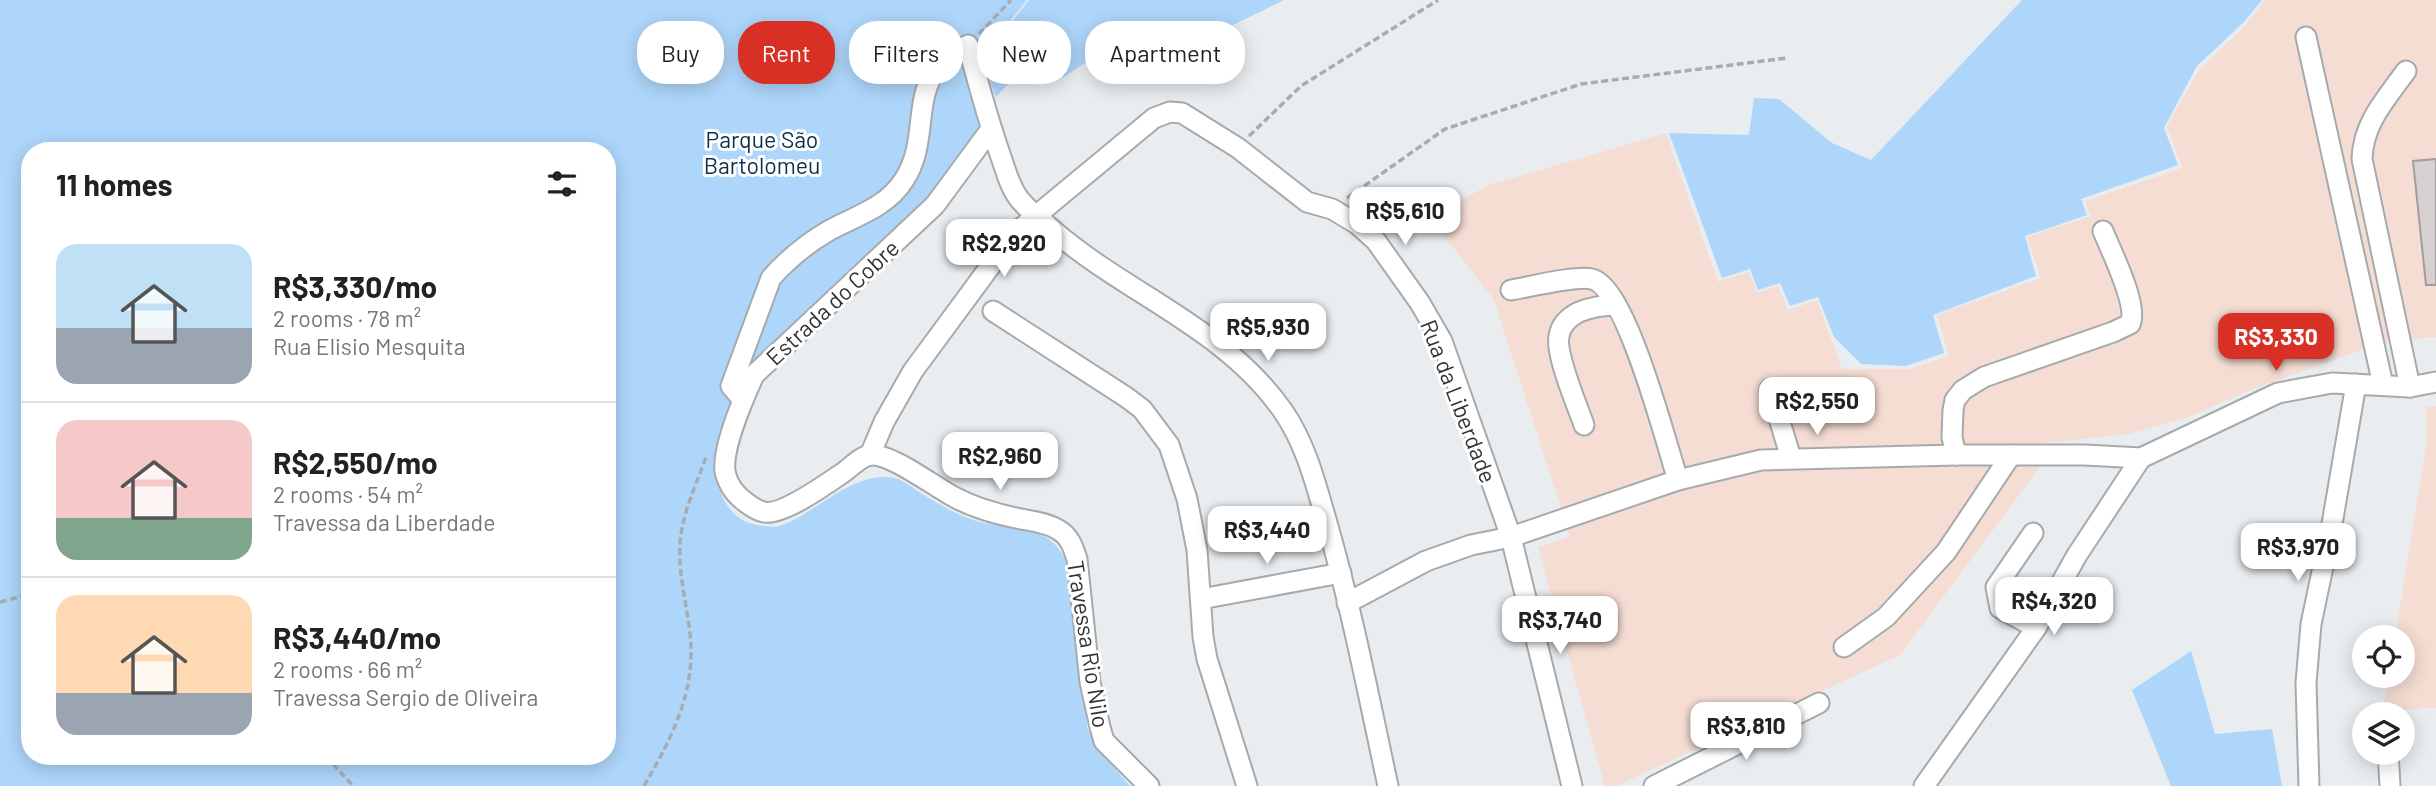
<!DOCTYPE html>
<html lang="en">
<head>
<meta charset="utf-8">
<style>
	:root { --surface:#fff; --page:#f2f2f2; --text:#222; --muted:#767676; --line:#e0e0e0; --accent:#d93025 }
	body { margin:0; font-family:Barlow,sans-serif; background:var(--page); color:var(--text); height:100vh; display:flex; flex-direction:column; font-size:26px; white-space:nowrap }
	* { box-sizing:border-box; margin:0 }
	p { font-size:23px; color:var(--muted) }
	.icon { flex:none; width:38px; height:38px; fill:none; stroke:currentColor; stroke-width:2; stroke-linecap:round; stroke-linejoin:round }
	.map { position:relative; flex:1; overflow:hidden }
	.drawer { position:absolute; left:21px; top:142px; width:595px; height:623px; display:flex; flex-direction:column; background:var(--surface); border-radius:28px; box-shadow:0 4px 18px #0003 }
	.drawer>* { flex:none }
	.guide { position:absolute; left:637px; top:21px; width:665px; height:63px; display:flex; gap:14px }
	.fabs { position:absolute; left:2352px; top:625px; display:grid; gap:14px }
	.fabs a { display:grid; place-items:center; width:63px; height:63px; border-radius:50%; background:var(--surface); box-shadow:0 4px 18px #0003; font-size:35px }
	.price { position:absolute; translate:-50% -60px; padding:0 16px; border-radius:14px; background:#fff; color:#222; font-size:23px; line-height:46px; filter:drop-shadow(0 2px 4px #0008) }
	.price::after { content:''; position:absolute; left:50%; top:42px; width:21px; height:16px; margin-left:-10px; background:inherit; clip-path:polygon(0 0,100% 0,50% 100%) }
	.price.selected { background:var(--accent); color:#fff }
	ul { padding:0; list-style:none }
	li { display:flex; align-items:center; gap:21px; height:175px; padding:0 35px }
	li+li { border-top:2px solid var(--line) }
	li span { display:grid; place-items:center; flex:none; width:196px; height:140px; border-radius:21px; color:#555 }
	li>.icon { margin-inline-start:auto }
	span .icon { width:84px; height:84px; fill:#fffc; stroke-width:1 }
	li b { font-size:30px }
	h2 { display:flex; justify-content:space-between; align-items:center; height:84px; padding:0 35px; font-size:30px }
	.tag { padding:0 24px; border-radius:28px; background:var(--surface); box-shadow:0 4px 18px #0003; font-size:24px; line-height:63px }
	.tag.selected { background:var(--accent); color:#fff }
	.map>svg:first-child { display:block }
	.industrial { fill:#f5ddd3 }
	.green { fill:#aed6fb; fill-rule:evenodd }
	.building { fill:#d6d1d0; stroke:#a29d9c; stroke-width:2 }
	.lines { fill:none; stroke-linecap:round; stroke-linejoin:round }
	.minor-casing { stroke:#a7aaad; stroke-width:23 }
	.path { stroke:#a9acae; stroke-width:3.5; stroke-dasharray:7 3.5; stroke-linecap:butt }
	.minor { stroke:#fff; stroke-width:19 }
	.labels { text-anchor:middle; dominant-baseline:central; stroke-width:6; stroke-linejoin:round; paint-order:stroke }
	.park-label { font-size:23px; fill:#0b2e4a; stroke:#fff }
	.street-label { font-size:23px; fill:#333435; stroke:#fff }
</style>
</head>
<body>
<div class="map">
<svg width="2436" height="786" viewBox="0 0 2436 786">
	<rect width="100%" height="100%" fill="#e9edf0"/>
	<g class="industrial">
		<polygon points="2266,0 2436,0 2436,337 2390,341 2366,348 2248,391 2189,417 2128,434 2035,444 2039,468 1900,655 1616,786 1605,786 1538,548 1570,536 1494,300 1430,217 1489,185 1666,133 1718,282 1749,272 1757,293 1778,286 1788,310 1817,300 1842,369 1910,369 1949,356 1937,315 2041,278 2027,237 2091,216 2085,201 2182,168 2167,126 2199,70 2241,30"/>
		<polygon points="2436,406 2436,708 2383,710 2388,676 2403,676 2403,637 2395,637 2426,448 2426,407"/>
	</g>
	<g class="green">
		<path d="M0,0H1027L967,75L983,121L941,191L750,371L716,469C718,495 730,521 758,525C765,526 774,528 780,526C819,512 855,467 899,479C920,492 942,508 965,517C1008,535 1049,515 1070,569L1087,727L1096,747L1130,786H0ZM30,150H607V756H30Z"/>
		<polygon points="1029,0 1284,0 1180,51 1107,48 1064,77 1038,52 996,97 981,60"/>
		<polygon points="2022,0 2262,0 2244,22 2197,66 2164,128 2178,165 2081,199 2087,215 2025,236 2036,276 1933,315 1944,353 1906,366 1861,364 1834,337 1818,297 1790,306 1780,283 1758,290 1750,269 1722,278 1669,133 1749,135 1754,98 1779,99 1832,143 1871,160"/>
		<polygon points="2191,651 2215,734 2272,729 2282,786 2171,786 2132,690"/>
	</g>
	<polygon class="building" points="2436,159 2436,285 2426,285 2413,161"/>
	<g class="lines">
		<g class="minor-casing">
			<g id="minor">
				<polyline points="2306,37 2383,385"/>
				<path d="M2406,71C2386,99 2363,123 2362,159L2410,387"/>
				<path d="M991,129L935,205L754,375C744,397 722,448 725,471C726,477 730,486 734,491C739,498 754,510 764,512C782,516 828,483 844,472C851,467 861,456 871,455C891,453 936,488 956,498C973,507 997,514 1016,518C1030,521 1045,522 1057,529C1070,536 1073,547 1077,559L1090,682L1100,727L1104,741L1149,786"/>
				<path d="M1511,290C1529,287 1577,275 1592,279C1627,288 1666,444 1678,480"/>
				<polyline points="993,311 1126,397 1142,409 1169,445 1187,499 1197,550 1203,637 1207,659 1247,786"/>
				<polyline points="1770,389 1791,458"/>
				<path d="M743,400L731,386L771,278C787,260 809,242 830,230C856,216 887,207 904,180C935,133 901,76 968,45C978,83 988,120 1001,157C1006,171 1010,188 1020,200C1030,212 1044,222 1055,232C1129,295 1226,329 1283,411C1306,444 1316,485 1327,523C1352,610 1369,698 1388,786"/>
				<path d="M1584,425C1577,405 1555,354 1559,336C1561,324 1569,317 1579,312C1592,307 1603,305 1616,305"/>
				<polyline points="870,455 884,422 913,371 1014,234 1154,118 1170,112 1182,113 1238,148 1307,202 1332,209 1357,224 1376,241 1420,303 1442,341 1511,537 1572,786"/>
				<path d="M1956,455L1952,437L1953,410L1955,400L1963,390L1984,377L2113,332L2130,324C2139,306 2111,251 2103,231"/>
				<polyline points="2033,533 1996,587 2000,608 2036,628"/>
				<polyline points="1201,599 1341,573"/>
				<polyline points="1347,603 1426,561 1471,545 1511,537 1678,480 1761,460 1956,455 2085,455 2141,458"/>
				<polyline points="1844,647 1886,617 1946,552 2011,455"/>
				<polyline points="2388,752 2390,786"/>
				<polyline points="1654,786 1819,703"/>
				<polyline points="1924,786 2036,628 2077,555 2141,458 2278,393 2332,383 2410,387 2436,382"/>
				<polyline points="2309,786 2306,683 2311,624 2332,524 2356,384"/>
			</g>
		</g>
		<g class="path">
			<polyline points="979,34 1011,0"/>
			<polyline points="1249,136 1301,86 1438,0"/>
			<polyline points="1347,198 1445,129 1581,84 1787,58"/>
			<polyline points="0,602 30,594"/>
			<polyline points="326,756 353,786"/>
			<path d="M644,786C667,746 690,704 691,656C692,616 675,574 681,534C685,508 697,482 706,457"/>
		</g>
		<use href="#minor" class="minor"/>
	</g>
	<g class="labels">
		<g class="park-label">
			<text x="762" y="139">Parque São<tspan x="762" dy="26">Bartolomeu</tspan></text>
		</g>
		<g class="street-label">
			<text transform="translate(832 302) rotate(-43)">Estrada do Cobre</text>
			<text transform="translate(1459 401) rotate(69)">Rua da Liberdade</text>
			<text transform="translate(1089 644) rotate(81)">Travessa Rio Nilo</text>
		</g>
	</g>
</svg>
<div class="fabs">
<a><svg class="icon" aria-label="locate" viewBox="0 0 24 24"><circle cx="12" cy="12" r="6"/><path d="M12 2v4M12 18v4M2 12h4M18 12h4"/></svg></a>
<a><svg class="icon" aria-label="layers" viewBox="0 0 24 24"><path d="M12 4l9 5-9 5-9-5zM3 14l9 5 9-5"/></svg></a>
</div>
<b class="price" style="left:1405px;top:247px">R$5,610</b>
<b class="price" style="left:1004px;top:279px">R$2,920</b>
<b class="price" style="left:1268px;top:363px">R$5,930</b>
<b class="price selected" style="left:2276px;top:373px">R$3,330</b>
<b class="price" style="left:1817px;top:437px">R$2,550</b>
<b class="price" style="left:1000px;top:492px">R$2,960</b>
<b class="price" style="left:1267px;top:566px">R$3,440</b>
<b class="price" style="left:2298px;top:583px">R$3,970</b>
<b class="price" style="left:2054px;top:637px">R$4,320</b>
<b class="price" style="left:1560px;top:656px">R$3,740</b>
<b class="price" style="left:1746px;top:762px">R$3,810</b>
<div class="guide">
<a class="tag">Buy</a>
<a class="tag selected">Rent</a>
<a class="tag">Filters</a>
<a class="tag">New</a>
<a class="tag">Apartment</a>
</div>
<section class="drawer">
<h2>11 homes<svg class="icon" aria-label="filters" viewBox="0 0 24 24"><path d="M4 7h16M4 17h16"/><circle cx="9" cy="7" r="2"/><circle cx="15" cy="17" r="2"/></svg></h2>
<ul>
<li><span style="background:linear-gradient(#bfe0f5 60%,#9aa5b1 0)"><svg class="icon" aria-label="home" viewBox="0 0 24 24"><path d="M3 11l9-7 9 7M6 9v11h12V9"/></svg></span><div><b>R$3,330/mo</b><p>2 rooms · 78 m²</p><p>Rua Elisio Mesquita</p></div></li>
<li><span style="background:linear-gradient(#f6c9c9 70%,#7fa58c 0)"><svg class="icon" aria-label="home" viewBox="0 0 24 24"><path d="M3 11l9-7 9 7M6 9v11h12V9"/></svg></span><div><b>R$2,550/mo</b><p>2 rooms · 54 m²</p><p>Travessa da Liberdade</p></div></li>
<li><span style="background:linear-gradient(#ffd9b3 70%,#9aa5b1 0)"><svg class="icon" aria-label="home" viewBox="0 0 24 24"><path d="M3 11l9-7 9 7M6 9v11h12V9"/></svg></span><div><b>R$3,440/mo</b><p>2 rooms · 66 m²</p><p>Travessa Sergio de Oliveira</p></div></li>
</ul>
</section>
</div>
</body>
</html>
